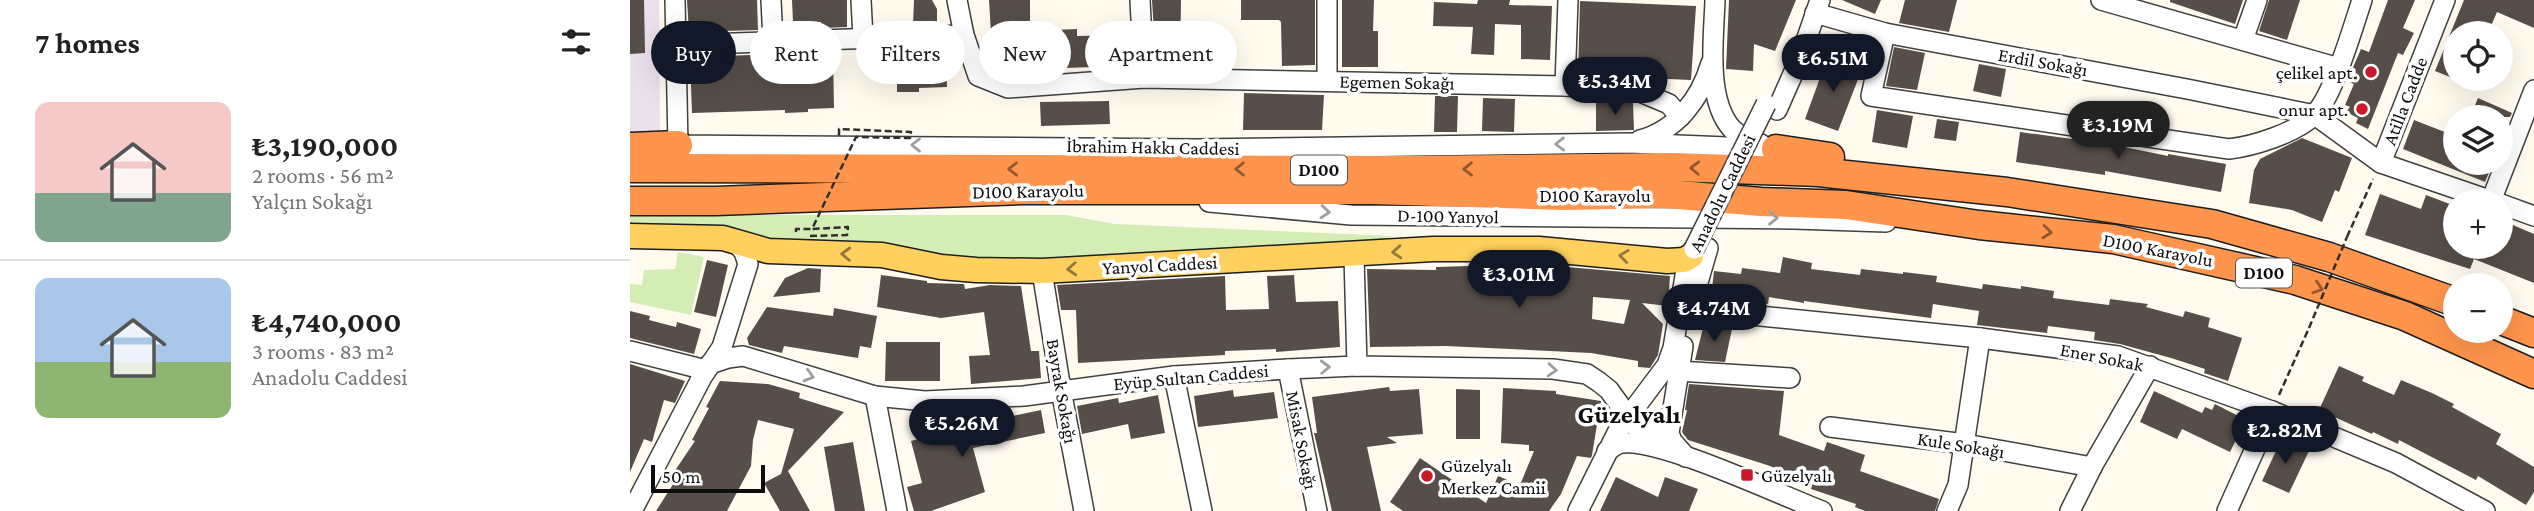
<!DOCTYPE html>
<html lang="en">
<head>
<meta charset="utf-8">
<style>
	:root { --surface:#fff; --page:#f2f2f2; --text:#222; --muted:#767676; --line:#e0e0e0; --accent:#111827 }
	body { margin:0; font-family:"Crimson Pro",serif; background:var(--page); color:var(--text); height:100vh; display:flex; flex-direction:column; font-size:26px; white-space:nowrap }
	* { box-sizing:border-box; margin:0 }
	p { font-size:23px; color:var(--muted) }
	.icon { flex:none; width:38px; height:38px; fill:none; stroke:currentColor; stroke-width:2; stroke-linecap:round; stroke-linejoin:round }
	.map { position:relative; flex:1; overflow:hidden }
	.panel { display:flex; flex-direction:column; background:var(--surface); width:630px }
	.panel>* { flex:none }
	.hud { position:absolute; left:21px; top:21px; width:665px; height:63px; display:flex; gap:14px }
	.tools { position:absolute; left:1813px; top:21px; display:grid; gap:14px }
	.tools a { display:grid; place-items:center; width:70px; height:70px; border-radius:50%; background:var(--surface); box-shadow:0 7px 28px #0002; font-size:35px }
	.scale { position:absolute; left:21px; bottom:18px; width:114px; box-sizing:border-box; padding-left:7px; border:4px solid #0d0d0d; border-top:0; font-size:19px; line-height:24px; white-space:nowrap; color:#0d0d0d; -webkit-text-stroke:5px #fff; paint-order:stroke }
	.price { position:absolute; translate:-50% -60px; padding:0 16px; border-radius:24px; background:var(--accent); color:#fff; font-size:23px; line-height:46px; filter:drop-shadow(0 2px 4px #0008) }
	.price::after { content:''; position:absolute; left:50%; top:42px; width:21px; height:16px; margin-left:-10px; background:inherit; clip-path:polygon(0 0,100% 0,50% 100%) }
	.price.current { background:#222; color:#fff }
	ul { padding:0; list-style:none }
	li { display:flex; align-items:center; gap:21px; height:175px; padding:0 35px }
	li+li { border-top:2px solid var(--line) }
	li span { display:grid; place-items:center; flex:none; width:196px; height:140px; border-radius:14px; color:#555 }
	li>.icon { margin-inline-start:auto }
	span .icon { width:84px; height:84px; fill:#fffc; stroke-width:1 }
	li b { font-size:30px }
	h2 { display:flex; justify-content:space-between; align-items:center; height:84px; padding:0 35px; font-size:30px }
	.chip { padding:0 24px; border-radius:32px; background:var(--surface); box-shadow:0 7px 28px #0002; font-size:24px; line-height:63px }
	.chip.current { background:var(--accent); color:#fff }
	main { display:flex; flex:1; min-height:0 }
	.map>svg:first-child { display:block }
	.industrial { fill:#ebe1ed }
	.green { fill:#d4edb4 }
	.building { fill:#574e49; fill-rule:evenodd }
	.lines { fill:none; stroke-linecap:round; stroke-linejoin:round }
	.minor-casing { stroke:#404040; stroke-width:22 }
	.major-casing { stroke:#1e1e1e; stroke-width:27 }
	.highway-casing { stroke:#1e1e1e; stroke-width:31 }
	.path { stroke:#2f2f2f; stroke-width:2.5; stroke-dasharray:7 3.5; stroke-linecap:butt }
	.minor { stroke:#fff; stroke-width:19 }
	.major { stroke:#ffd05e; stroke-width:24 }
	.highway { stroke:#ff954c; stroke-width:28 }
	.minor-bridge-casing { stroke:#404040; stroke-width:22; stroke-linecap:butt }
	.path-bridge { stroke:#2f2f2f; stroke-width:2.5; stroke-dasharray:7 3.5; stroke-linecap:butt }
	.minor-bridge { stroke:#fff; stroke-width:19 }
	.oneway { stroke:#9e9e9e }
	.oneway2 { stroke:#925830 }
	.oneway3 { stroke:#92783a }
	.poi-dot { fill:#ca192a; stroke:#fff; stroke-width:2.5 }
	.labels { text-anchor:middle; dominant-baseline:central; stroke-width:7; stroke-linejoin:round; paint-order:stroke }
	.shield { fill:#fff; stroke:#565656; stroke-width:2 }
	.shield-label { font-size:18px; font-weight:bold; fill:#0d0d0d }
	.street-label { font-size:19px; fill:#0d0d0d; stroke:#fff }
	.poi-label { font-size:19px; fill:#0d0d0d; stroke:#fff; text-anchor:end }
	.district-label { font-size:26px; font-weight:bold; fill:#0d0d0d; stroke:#fff }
</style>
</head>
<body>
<main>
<section class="panel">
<h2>7 homes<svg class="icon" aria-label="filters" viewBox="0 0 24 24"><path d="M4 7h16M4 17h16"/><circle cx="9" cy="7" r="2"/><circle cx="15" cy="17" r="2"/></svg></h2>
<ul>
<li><span style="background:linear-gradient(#f6c9c9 65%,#7fa58c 0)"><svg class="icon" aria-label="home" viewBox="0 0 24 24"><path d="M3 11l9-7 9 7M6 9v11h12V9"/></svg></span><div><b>₺3,190,000</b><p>2 rooms · 56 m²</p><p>Yalçın Sokağı</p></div></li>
<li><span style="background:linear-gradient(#a9c7e8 60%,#8fb573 0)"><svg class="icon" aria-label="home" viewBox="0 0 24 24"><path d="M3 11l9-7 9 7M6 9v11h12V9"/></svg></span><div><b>₺4,740,000</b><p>3 rooms · 83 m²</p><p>Anadolu Caddesi</p></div></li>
</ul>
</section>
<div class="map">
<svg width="1904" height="511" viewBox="0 0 1904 511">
	<rect width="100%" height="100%" fill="#fffbee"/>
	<polygon class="industrial" points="0,0 29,0 30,138 0,138"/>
	<g class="green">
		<polygon points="0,215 436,215 485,224 764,236 724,248 405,261 312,261 0,226"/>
		<polygon points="48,252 74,257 61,315 0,302 0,284 12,285 14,270 45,269"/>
	</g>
	<g class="building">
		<polygon points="0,0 14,0 15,53 0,54"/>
		<polygon points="57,0 127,0 128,30 59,32"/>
		<polygon points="162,0 217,0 217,27 191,28 191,22 163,22"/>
		<polygon points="284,0 302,0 307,9 307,24 283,25"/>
		<polygon points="359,0 400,0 400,31 447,29 447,36 492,35 492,66 406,69 405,66 363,67"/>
		<polygon points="522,0 551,0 550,65 526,65"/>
		<polygon points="611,0 685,0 685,65 652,66 651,22 649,20 611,20"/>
		<polygon points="712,0 744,0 743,31 748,31 748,67 712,67"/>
		<polygon points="848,0 880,0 879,5 922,6 920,60 891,59 891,25 865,24 864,55 841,54 843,27 803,26 804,2 847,4"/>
		<polygon points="1099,0 1166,0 1145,51 1124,44 1123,71 1096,69"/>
		<polygon points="1212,0 1251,0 1245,14"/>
		<polygon points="1275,0 1327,0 1319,32 1269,23"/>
		<polygon points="1540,0 1613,0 1605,24 1540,2"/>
		<polygon points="1639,0 1670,0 1657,40 1629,31"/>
		<polygon points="1758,0 1785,0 1773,28 1784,33 1773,55 1768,53 1738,129 1726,123 1728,118 1716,112 1720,107 1715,105 1724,84 1717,81 1731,49 1739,52"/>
		<polygon points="1834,0 1904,0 1904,28 1867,12 1858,33 1825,33 1825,79 1805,71"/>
		<polygon points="950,1 1066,6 1061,80 948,75"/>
		<polygon points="1264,47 1295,53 1287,90 1256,86"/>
		<polygon points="177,53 177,55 203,55 204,108 178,109 178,112 155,113 155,110 62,113 60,57 122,55 122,58 154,58 154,54"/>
		<polygon points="1198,56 1232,69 1208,131 1175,119"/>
		<polygon points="316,58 317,87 289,88 289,92 267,92 267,59"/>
		<polygon points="1349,64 1376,69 1371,97 1343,91"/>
		<polygon points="614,93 694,95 692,130 613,130"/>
		<polygon points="805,96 828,96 827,132 804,132"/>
		<polygon points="853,98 885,99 884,132 852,131"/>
		<polygon points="1848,98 1882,113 1880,117 1840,117"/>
		<polygon points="479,101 480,124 411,126 410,102"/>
		<polygon points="966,103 1003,103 1004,130 966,131"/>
		<polygon points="1247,110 1283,116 1277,148 1242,142"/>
		<polygon points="1307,119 1329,122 1326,141 1304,138"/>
		<polygon points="1784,120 1825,136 1825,163 1863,163 1855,182 1773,149"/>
		<polygon points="1390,132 1479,144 1538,156 1538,154 1596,164 1591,192 1475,171 1475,175 1386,162"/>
		<polygon points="1672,138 1722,158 1709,192 1705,190 1692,222 1662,210 1619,203 1624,170 1630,159"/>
		<polygon points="1750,194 1791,209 1796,195 1825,206 1825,247 1871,247 1871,220 1904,234 1904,283 1844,259 1840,269 1735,235"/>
		<polygon points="1153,257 1182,263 1181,269 1230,275 1231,269 1273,274 1273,272 1307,276 1306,282 1352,289 1353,284 1391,289 1391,286 1424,291 1423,298 1479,305 1480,299 1518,304 1516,307 1553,317 1555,311 1580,318 1578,327 1612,338 1598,381 1574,373 1575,369 1541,358 1490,344 1464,340 1465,332 1418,326 1417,333 1347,325 1349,311 1303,304 1301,318 1174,301 1174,303 1139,297 1138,304 1102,296 1102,301 1081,299 1084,271 1111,274 1112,268 1150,273"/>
		<polygon points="77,260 98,265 86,317 64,312"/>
		<path d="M904,264V269L937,270V267L1040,276L1038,306L1012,303L1033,324L1028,355L1020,368L1008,367V361L961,353L816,346L740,347L737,269L806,270V267ZM963,297L1000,300L994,324L962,319Z"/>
		<polygon points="178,268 191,269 190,292 143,297 155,278"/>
		<polygon points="251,275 297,281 297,283 334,284 335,289 360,285 391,286 401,351 409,351 411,378 341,384 339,356 360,355 354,312 311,318 247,307"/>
		<polygon points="664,275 666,302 708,301 710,347 646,352 646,349 595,351 595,355 448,363 446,310 431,310 427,285 595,276 596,310 639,309 637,276"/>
		<polygon points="137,307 203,316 204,308 247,316 241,348 230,346 228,358 154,346 152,353 119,345 117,338"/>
		<polygon points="0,311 20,316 19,320 46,327 47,322 71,329 64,354 0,338"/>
		<polygon points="1074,324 1102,329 1095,362 1065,360"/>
		<polygon points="256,342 310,342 310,381 255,381"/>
		<polygon points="0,364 55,381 45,403 34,400 22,442 14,439 0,472"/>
		<polygon points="1709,366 1734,377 1732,381 1764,395 1771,380 1802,393 1824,404 1822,407 1871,434 1866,444 1904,467 1904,492 1896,505 1848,476 1846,480 1769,440 1768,444 1743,432 1742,434 1689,410"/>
		<polygon points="90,381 138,384 170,393 169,398 214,412 158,471 180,511 150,511 134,483 151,474 164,429 128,420 123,440 121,466 97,511 26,511 49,475 44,472 65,441 62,440 79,408 76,407"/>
		<polygon points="1059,384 1154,391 1149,435 1194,451 1197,442 1235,455 1230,471 1309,499 1305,511 1235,511 1225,507 1226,504 1181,489 1183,483 1137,465 1058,440 1052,432 1057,410 1055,410"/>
		<polygon points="759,387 760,391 789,389 793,434 757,437 767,443 737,447 751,511 702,511 684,433 687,433 682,397"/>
		<polygon points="873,388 926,391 926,394 971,401 962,455 961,458 947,456 931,494 919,511 773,511 760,502 790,458 856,503 868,476 890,485 904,451 899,451 899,445 871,443"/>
		<polygon points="826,389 850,390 850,439 826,439"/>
		<polygon points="603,390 604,397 644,392 648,418 568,427 564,396"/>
		<polygon points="1524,391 1572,413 1575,407 1582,410 1585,404 1616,420 1600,452 1552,429 1547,439 1510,422"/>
		<polygon points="528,395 535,433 501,439 498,424 452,434 447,406 488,398 489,403"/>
		<polygon points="411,410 415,433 343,448 355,492 301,511 284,511 277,487 292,483 281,441 335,426"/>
		<polygon points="1652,438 1679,451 1659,493 1632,481"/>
		<polygon points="223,442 235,511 205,511 194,447"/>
		<polygon points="986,477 1028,497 1035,477 1068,489 1059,511 970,511"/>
	</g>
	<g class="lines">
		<g class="minor-casing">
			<g id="minor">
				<polyline points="45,0 48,145 567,149 999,143 1146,149"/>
				<polyline points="141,0 143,42"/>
				<polyline points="231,0 233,38"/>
				<polyline points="327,0 334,35 348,76 378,88 514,78 935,86 1008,91 1039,104 1050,117"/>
				<polyline points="510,0 514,78"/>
				<polyline points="697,0 697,80"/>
				<path d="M1085,0C1084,37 1075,99 1102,129C1110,137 1121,140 1131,144"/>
				<polyline points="1471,0 1709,68"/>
				<polyline points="1185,13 1255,33 1557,89 1685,115 1751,163 1862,201"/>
				<path d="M1255,33L1241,96L1599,149C1624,146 1666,133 1684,115C1703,97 1723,27 1732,0"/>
				<polyline points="1613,40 1627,0"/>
				<polyline points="46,45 334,35"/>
				<polyline points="935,86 938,0"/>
				<polyline points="1147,110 1170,58 1190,0"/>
				<path d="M1010,140C1046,131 1071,98 1081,63"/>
				<polyline points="1751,163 1815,0"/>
				<polyline points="1861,201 1904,90"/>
				<polyline points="579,202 721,215 1164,219 1256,222"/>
				<polyline points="1871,204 1904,216"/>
				<polyline points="724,256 727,366"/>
				<polyline points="412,271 431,390 454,511"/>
				<polyline points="1062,303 1078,248"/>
				<polyline points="1060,309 1350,338 1488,356 1642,411 1766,463 1855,511"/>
				<polyline points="1053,346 1039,433 1042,441 1056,457"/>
				<polyline points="0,351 76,370"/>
				<polyline points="80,364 98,358 113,356 245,396 295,401 394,396 544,376 658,369 727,366 923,369 957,374 969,382 979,390 1004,425 1014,431 1024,432 1029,430 1041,414"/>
				<polyline points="658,369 687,511"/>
				<polyline points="1048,371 1160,378"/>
				<polyline points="544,376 572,511"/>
				<polyline points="245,396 267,511"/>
				<polyline points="1200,427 1335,444 1462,467"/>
				<path d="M977,451C982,448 986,444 992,443C1030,438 1150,495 1192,511"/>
				<polyline points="2,511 72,377 92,347 118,264 114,252 104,240"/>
				<polyline points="948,511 989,429 1037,365 1043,348 1056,270 1063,250"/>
				<polyline points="1317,511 1328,485 1350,338"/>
				<polyline points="1440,511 1463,465 1520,366"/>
				<polyline points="1597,511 1642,411"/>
			</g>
		</g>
		<g class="major-casing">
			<polyline id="major" points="0,236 93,238 138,251 252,255 311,267 346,270 412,271 803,249 909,249 1037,261 1054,260 1061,256"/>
		</g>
		<g class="highway-casing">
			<g id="highway">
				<polyline points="0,147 48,145"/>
				<polyline points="1146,149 1200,157"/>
				<polyline points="0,168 782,170 1044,167 1188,172 1377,192 1582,224 1699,257 1825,302"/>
				<polyline points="0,201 86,201 393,190 742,190 934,196 1037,194 1131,202 1216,205 1349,225 1483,239 1665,280 1775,316 1904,374"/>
				<polyline points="1871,320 1904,333"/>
			</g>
		</g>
		<g class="path">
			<polyline points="166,232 166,229 182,229"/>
			<polyline points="1717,237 1743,179"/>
			<polyline points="1649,395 1679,328"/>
		</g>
		<use href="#minor" class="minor"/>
		<use href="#major" class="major"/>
		<use href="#highway" class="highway"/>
		<g class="minor-bridge-casing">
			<polyline id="minor-bridge" points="1064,249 1136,104"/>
		</g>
		<g class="path-bridge">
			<polyline points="180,236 217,235 218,227 182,229 226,137 280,138 281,132 209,129 209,137"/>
			<polyline points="1679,328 1717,237"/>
		</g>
		<use href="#minor-bridge" class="minor-bridge"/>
	</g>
	<defs><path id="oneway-chevron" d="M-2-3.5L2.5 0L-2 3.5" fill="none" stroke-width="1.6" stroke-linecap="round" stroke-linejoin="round" transform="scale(1.75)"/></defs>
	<g class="oneway">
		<use href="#oneway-chevron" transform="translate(930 144) rotate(179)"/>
		<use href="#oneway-chevron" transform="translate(286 145) rotate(-180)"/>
		<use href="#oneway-chevron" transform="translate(695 212) rotate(5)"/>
		<use href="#oneway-chevron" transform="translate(1143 218)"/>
		<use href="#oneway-chevron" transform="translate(695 367) rotate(-2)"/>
		<use href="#oneway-chevron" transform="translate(922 370) rotate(4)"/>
		<use href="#oneway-chevron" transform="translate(179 376) rotate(17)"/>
	</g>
	<g class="oneway2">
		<use href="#oneway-chevron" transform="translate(1065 168) rotate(-178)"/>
		<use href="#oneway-chevron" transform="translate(383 169) rotate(180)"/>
		<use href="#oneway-chevron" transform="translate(610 169) rotate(-180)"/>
		<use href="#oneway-chevron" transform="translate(838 169) rotate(179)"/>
		<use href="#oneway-chevron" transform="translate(1417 232) rotate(6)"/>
		<use href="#oneway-chevron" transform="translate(1688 288) rotate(18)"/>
	</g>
	<g class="oneway3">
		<use href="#oneway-chevron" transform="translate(767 252) rotate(176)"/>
		<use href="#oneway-chevron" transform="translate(216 254) rotate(-178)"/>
		<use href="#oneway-chevron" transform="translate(994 256) rotate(-173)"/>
		<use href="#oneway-chevron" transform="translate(442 269) rotate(177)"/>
	</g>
	<g class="poi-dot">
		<circle cx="1741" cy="72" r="7"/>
		<circle cx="1732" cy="109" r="7"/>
		<rect x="1110" y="468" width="14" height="14" rx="3.5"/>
		<circle cx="797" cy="476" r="7"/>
	</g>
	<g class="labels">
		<g class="shield">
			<rect x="661" y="155.5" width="56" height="29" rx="5"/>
			<rect x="1606" y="258.5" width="56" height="29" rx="5"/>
		</g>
		<g class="shield-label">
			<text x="689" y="170">D100</text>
			<text x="1634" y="273">D100</text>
		</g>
		<g class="street-label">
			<text transform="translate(1413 62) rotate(10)">Erdil Sokağı</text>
			<text transform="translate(767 82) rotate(1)">Egemen Sokağı</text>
			<text transform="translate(1775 101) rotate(-69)">Atilla Cadde</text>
			<text transform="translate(523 147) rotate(1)">İbrahim Hakkı Caddesi</text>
			<text transform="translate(398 191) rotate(-1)">D100 Karayolu</text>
			<text transform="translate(1092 193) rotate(-64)">Anadolu Caddesi</text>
			<text x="965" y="195">D100 Karayolu</text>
			<text transform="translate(818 216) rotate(1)">D-100 Yanyol</text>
			<text transform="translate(1528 250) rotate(11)">D100 Karayolu</text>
			<text transform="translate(530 265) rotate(-3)">Yanyol Caddesi</text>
			<text transform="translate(1472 357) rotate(11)">Ener Sokak</text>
			<text transform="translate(561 377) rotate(-5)">Eyüp Sultan Caddesi</text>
			<text transform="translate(432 391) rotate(80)">Bayrak Sokağı</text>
			<text transform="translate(672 440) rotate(79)">Misak Sokağı</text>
			<text transform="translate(1331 445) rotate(9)">Kule Sokağı</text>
		</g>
		<g class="poi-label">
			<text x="1727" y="72">çelikel apt.</text>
			<text x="1718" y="109">onur apt.</text>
			<text x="811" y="465" text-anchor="start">Güzelyalı<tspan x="811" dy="22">Merkez Camii</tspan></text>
			<text x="1131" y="475" text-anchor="start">Güzelyalı</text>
		</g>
		<g class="district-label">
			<text x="999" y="414">Güzelyalı</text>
		</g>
	</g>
</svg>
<div class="tools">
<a><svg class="icon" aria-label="locate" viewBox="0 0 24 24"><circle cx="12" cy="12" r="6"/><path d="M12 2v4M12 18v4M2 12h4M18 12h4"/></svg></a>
<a><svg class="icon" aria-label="layers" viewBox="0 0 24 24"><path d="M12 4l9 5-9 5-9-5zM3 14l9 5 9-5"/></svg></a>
<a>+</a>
<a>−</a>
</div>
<div class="scale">50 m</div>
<b class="price" style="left:1203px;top:94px">₺6.51M</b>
<b class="price" style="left:985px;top:117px">₺5.34M</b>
<b class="price current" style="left:1488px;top:161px">₺3.19M</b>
<b class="price" style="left:889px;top:310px">₺3.01M</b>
<b class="price" style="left:1084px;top:344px">₺4.74M</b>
<b class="price" style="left:332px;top:459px">₺5.26M</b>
<b class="price" style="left:1655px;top:466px">₺2.82M</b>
<div class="hud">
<a class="chip current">Buy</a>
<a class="chip">Rent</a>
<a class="chip">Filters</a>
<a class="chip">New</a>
<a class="chip">Apartment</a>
</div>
</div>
</main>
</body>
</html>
